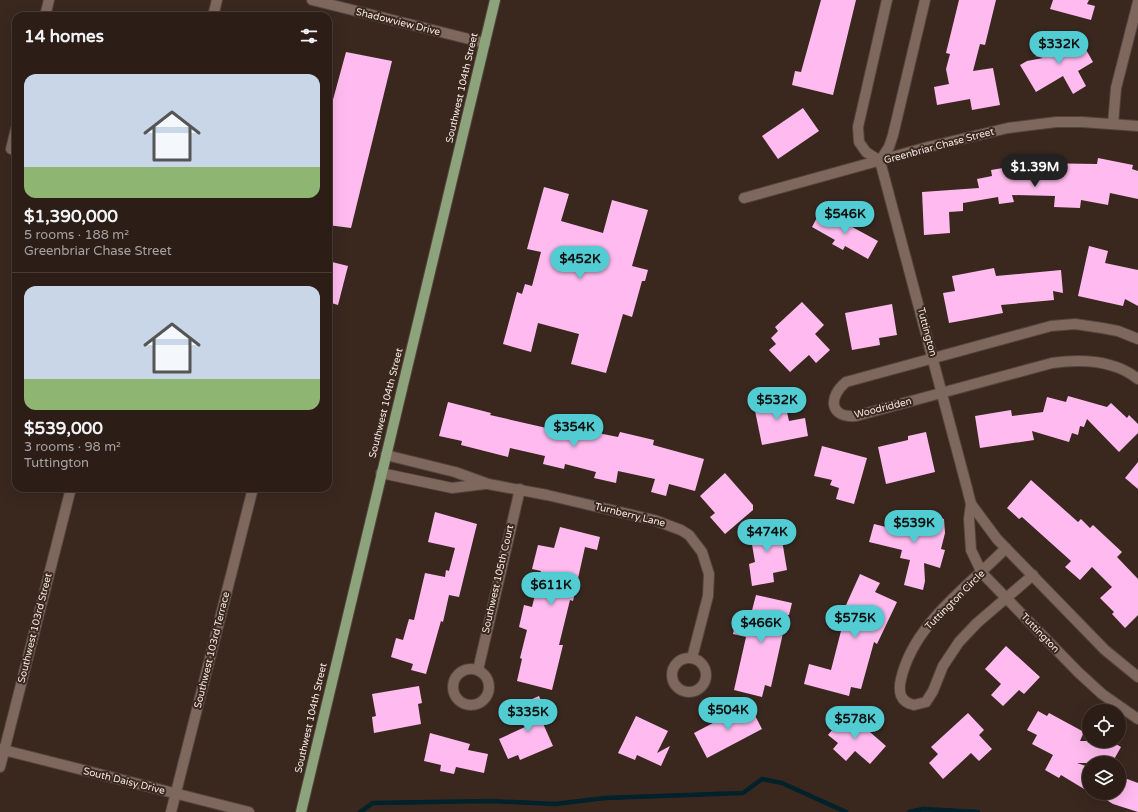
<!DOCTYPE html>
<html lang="en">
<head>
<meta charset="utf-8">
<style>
	:root { --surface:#2c1e17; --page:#382b24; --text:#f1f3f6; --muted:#a6a2a1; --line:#483c36; --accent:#51ccd3 }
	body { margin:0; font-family:"Varela Round",sans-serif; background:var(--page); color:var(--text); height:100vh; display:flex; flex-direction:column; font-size:15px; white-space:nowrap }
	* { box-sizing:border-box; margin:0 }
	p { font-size:13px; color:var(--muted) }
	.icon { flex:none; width:22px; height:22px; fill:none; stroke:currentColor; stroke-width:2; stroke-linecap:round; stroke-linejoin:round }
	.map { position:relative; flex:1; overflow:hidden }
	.drawer { position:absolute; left:12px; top:12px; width:320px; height:480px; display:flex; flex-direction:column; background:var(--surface); border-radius:12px; box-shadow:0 4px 16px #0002,0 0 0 1px var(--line) }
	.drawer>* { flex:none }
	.fabs { position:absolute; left:1082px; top:704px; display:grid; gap:8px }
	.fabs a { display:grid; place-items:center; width:44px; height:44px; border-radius:50%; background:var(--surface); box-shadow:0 4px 16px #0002,0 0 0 1px var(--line); font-size:20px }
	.price { position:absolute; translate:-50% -34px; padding:0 9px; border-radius:14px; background:var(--accent); color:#111; font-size:13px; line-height:26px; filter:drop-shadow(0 1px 2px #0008) }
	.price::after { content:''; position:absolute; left:50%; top:24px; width:12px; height:9px; margin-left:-6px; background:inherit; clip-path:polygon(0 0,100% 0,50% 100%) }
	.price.on { background:#222; color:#fff }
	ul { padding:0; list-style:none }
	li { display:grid; align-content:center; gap:8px; height:212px; padding:0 12px }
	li+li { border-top:1px solid var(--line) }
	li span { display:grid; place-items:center; height:124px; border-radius:12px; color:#555 }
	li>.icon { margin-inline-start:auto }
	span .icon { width:72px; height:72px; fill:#fffc; stroke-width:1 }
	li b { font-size:17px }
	h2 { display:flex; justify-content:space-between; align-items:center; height:48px; padding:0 12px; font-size:17px }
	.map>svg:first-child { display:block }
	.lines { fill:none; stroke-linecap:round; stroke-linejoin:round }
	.stream { stroke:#01222a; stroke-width:4.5 }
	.building { fill:#ffbbef }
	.minor-casing { stroke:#53443c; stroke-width:12 }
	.major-casing { stroke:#53443c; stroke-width:12 }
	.minor { stroke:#7e685e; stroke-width:10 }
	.major { stroke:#8ca37b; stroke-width:10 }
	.labels { text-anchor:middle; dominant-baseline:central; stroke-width:4; stroke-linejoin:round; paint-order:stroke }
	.street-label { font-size:10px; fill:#f3e7e1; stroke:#3a281f }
</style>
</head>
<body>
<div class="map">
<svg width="1138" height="812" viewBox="0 0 1138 812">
	<rect width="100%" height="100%" fill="#3a281f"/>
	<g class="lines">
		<g class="stream">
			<polyline points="360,812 373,803 491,801 555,804 605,798 743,793 762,779 782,783 846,812"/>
			<polyline points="909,812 923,809 978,812"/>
		</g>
	</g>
	<g class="building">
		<polygon points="821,0 856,0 833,95 792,85 795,71 801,72"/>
		<polygon points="959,0 996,0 985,45 980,44 973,71 993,68 1000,105 972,110 970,99 937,105 934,87 949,84 946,69 950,54 946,53"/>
		<polygon points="1053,0 1089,0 1087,4 1095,6 1091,20 1050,9"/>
		<polygon points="1076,32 1093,62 1078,71 1086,86 1073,94 1063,76 1036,92 1020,65 1027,61 1043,58 1035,56"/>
		<polygon points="346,52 392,61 351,228 328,225 328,118"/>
		<polygon points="803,108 819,131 778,159 762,136"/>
		<polygon points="1098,158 1133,165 1132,169 1138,171 1138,199 1110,193 1108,205 1081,200 1080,208 1054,207 1055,196 1012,195 1014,202 999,204 998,197 963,203 963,211 949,212 950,233 924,235 922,192 979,188 977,179 992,176 991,170 1032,163 1097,164"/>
		<polygon points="544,187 569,194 561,221 603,233 612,200 648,210 632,266 648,270 645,281 642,281 632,317 623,314 606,373 571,364 579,334 538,323 531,352 503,344 517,292 522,294 525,284 532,286 541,252 527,249"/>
		<polygon points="821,210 878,241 868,259 845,246 843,250 832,244 835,240 812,227"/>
		<polygon points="1089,246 1108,251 1105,263 1138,270 1138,306 1125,299 1123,306 1078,296"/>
		<polygon points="328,261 348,266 338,305 328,302"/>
		<polygon points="994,268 996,276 1061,270 1063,293 1053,291 1054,300 1001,305 1003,313 949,323 943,293 955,291 952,276"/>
		<polygon points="802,302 824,325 815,334 830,350 816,363 809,355 790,372 769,350 776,344 771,338 778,331 775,327"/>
		<polygon points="892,304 897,335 879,338 880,345 852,350 845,313"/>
		<polygon points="783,394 789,421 805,418 808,436 762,445 753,401"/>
		<polygon points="1068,396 1107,407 1111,403 1127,418 1129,415 1138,424 1138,433 1119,452 1087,419 1084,427 1080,426 1078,435 1072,433 1069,442 1032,431 1034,440 980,448 975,416 1011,410 1012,416 1043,412 1047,397 1066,402"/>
		<polygon points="448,402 491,413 490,415 551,429 553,424 618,437 620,432 654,440 653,445 704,459 695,491 669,484 666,496 651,492 655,479 618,471 616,483 594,478 596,472 565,464 564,469 543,464 545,456 510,448 508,457 461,445 462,441 439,436"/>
		<polygon points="926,432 935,472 886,484 878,447 908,440 908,436"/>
		<polygon points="822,446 867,458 854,504 836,499 839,488 830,485 832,480 814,476"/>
		<polygon points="1138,462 1138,489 1125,478"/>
		<polygon points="725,473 753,505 753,510 725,534 710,517 715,513 700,496"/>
		<polygon points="1031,480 1078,522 1081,519 1090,528 1093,525 1122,552 1117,557 1138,579 1138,615 1125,628 1112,614 1114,612 1100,598 1112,587 1092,567 1080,580 1065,567 1071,561 1022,517 1019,519 1007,508"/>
		<polygon points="435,512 477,524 459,597 449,595 443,622 441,621 426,674 411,670 413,664 391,657 396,638 403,640 409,619 414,620 425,573 445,577 446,570 449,571 455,548 428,542"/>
		<polygon points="925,514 944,519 945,533 941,549 945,550 940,568 924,563 925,581 923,590 904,585 910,560 900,558 902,550 869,542 874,524 886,527 887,523 914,521 915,515"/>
		<polygon points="779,522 787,570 773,573 774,582 752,586 749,564 755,562 749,527"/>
		<polygon points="560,527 600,537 597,550 585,547 573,601 570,600 559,645 563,645 552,690 517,681 522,659 520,658 527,630 519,627 524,605 532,607 541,571 532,569 538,545 554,548"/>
		<polygon points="860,574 880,583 875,592 897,602 877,644 874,642 861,689 851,687 849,696 804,684 809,664 831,670 842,627 837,625"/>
		<polygon points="756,595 792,603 789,615 787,615 771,687 765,685 762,697 734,690 746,637 733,634 737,615 750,618"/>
		<polygon points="1006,646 1040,677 1024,694 1019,690 1003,706 991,695 1001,684 985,669"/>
		<polygon points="419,686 422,703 418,704 421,724 374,733 372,717 376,716 372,694"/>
		<polygon points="539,696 544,707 537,710 553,746 520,760 518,755 508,759 499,739 525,727 516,706"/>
		<polygon points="749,704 762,729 707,758 694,733"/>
		<polygon points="1038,711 1047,716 1049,713 1084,732 1080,741 1111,741 1121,747 1112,763 1077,763 1089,767 1089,792 1061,775 1059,778 1045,770 1053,755 1032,744 1037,735 1027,730"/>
		<polygon points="847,712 886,746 870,764 855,751 846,761 833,749 838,743 828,735"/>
		<polygon points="968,713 984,730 979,735 992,749 979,761 971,753 943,779 929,763 938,754 931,747"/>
		<polygon points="636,716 668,731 657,753 670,746 661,766 637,755 635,760 618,753"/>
		<polygon points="430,733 470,744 468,750 488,754 484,773 456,767 454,774 440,771 441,765 424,761"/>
		<polygon points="1119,776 1138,783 1138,812 1113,804 1095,793 1119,793"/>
	</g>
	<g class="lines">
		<g class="minor-casing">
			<g id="minor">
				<polyline points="312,0 485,43"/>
				<polyline points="887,0 858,127 859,142 866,152 880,161 967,488 971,504 969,519 971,550 982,573 1078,672 1102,694 1138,719"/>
				<polyline points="45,16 49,0"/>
				<polyline points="213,16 217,0"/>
				<polyline points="1113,124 1116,88 1138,2"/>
				<polyline points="16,129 11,149 16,150"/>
				<polyline points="880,161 889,147 893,135 925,0"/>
				<polyline points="744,198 928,147 1008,128 1056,122 1082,122 1138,126"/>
				<path d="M1138,339L1118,331L1102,328L1075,324L1051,326L846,382C828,397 829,418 856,416L1052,363C1080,359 1114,360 1138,379"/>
				<polyline points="386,455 455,472 488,484 547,495 654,520 681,530 689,535 702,552 709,574 708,596 692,658"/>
				<polyline points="381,473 452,488 485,484"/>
				<polyline points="971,504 997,539 1105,650 1138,677"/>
				<path d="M1006,548C968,587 914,623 901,679C898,692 900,702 914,705L926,702L933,691L943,666L959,642L977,623L1033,575"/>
				<circle cx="689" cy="675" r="17"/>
				<circle cx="471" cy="687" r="18"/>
				<polyline points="478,670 520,489"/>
				<polyline points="0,749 249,812"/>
				<polyline points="0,767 71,488"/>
				<polyline points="171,812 253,488"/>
			</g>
		</g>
		<g class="major-casing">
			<polyline id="major" points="301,812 495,0"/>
		</g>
		<use href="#minor" class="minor"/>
		<use href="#major" class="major"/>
	</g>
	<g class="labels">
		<g class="street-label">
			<text transform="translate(398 22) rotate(14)">Shadowview Drive</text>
			<text transform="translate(462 88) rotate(-77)">Southwest 104th Street</text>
			<text transform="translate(939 146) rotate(-15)">Greenbriar Chase Street</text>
			<text transform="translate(927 332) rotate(75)">Tuttington</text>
			<text transform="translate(386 403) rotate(-76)">Southwest 104th Street</text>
			<text transform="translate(883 408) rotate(-14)">Woodridden</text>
			<text transform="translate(630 515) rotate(14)">Turnberry Lane</text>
			<text transform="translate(498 579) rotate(-77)">Southwest 105th Court</text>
			<text transform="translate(955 600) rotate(-45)">Tuttington Circle</text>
			<text transform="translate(35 628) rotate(-76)">Southwest 103rd Street</text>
			<text transform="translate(1040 633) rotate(46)">Tuttington</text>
			<text transform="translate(212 650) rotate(-76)">Southwest 103rd Terrace</text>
			<text transform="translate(311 718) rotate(-77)">Southwest 104th Street</text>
			<text transform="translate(124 781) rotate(14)">South Daisy Drive</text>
		</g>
	</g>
</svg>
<div class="fabs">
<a><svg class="icon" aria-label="locate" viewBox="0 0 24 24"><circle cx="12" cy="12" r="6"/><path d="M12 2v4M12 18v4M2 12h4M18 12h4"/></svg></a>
<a><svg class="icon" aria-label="layers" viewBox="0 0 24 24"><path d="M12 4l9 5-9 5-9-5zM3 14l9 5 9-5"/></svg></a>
</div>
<b class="price" style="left:1059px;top:65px">$332K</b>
<b class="price on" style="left:1035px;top:188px">$1.39M</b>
<b class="price" style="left:845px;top:235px">$546K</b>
<b class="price" style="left:580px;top:280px">$452K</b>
<b class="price" style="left:777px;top:421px">$532K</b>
<b class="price" style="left:574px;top:448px">$354K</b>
<b class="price" style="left:914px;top:544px">$539K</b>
<b class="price" style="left:767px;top:553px">$474K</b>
<b class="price" style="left:551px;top:606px">$611K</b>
<b class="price" style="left:855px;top:639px">$575K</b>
<b class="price" style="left:761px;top:644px">$466K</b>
<b class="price" style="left:728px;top:731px">$504K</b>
<b class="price" style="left:528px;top:733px">$335K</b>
<b class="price" style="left:855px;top:740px">$578K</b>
<section class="drawer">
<h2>14 homes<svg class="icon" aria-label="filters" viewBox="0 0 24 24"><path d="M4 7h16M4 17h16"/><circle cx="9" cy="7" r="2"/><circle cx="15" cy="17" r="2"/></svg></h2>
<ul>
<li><span style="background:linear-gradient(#c9d6e8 75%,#8fb573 0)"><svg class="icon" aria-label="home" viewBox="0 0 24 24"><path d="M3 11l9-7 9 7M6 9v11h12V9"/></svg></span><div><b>$1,390,000</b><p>5 rooms · 188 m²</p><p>Greenbriar Chase Street</p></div></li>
<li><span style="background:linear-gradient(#c9d6e8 75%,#8fb573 0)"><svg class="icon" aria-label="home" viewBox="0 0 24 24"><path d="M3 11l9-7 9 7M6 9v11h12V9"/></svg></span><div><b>$539,000</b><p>3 rooms · 98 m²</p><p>Tuttington</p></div></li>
</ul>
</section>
</div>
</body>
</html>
